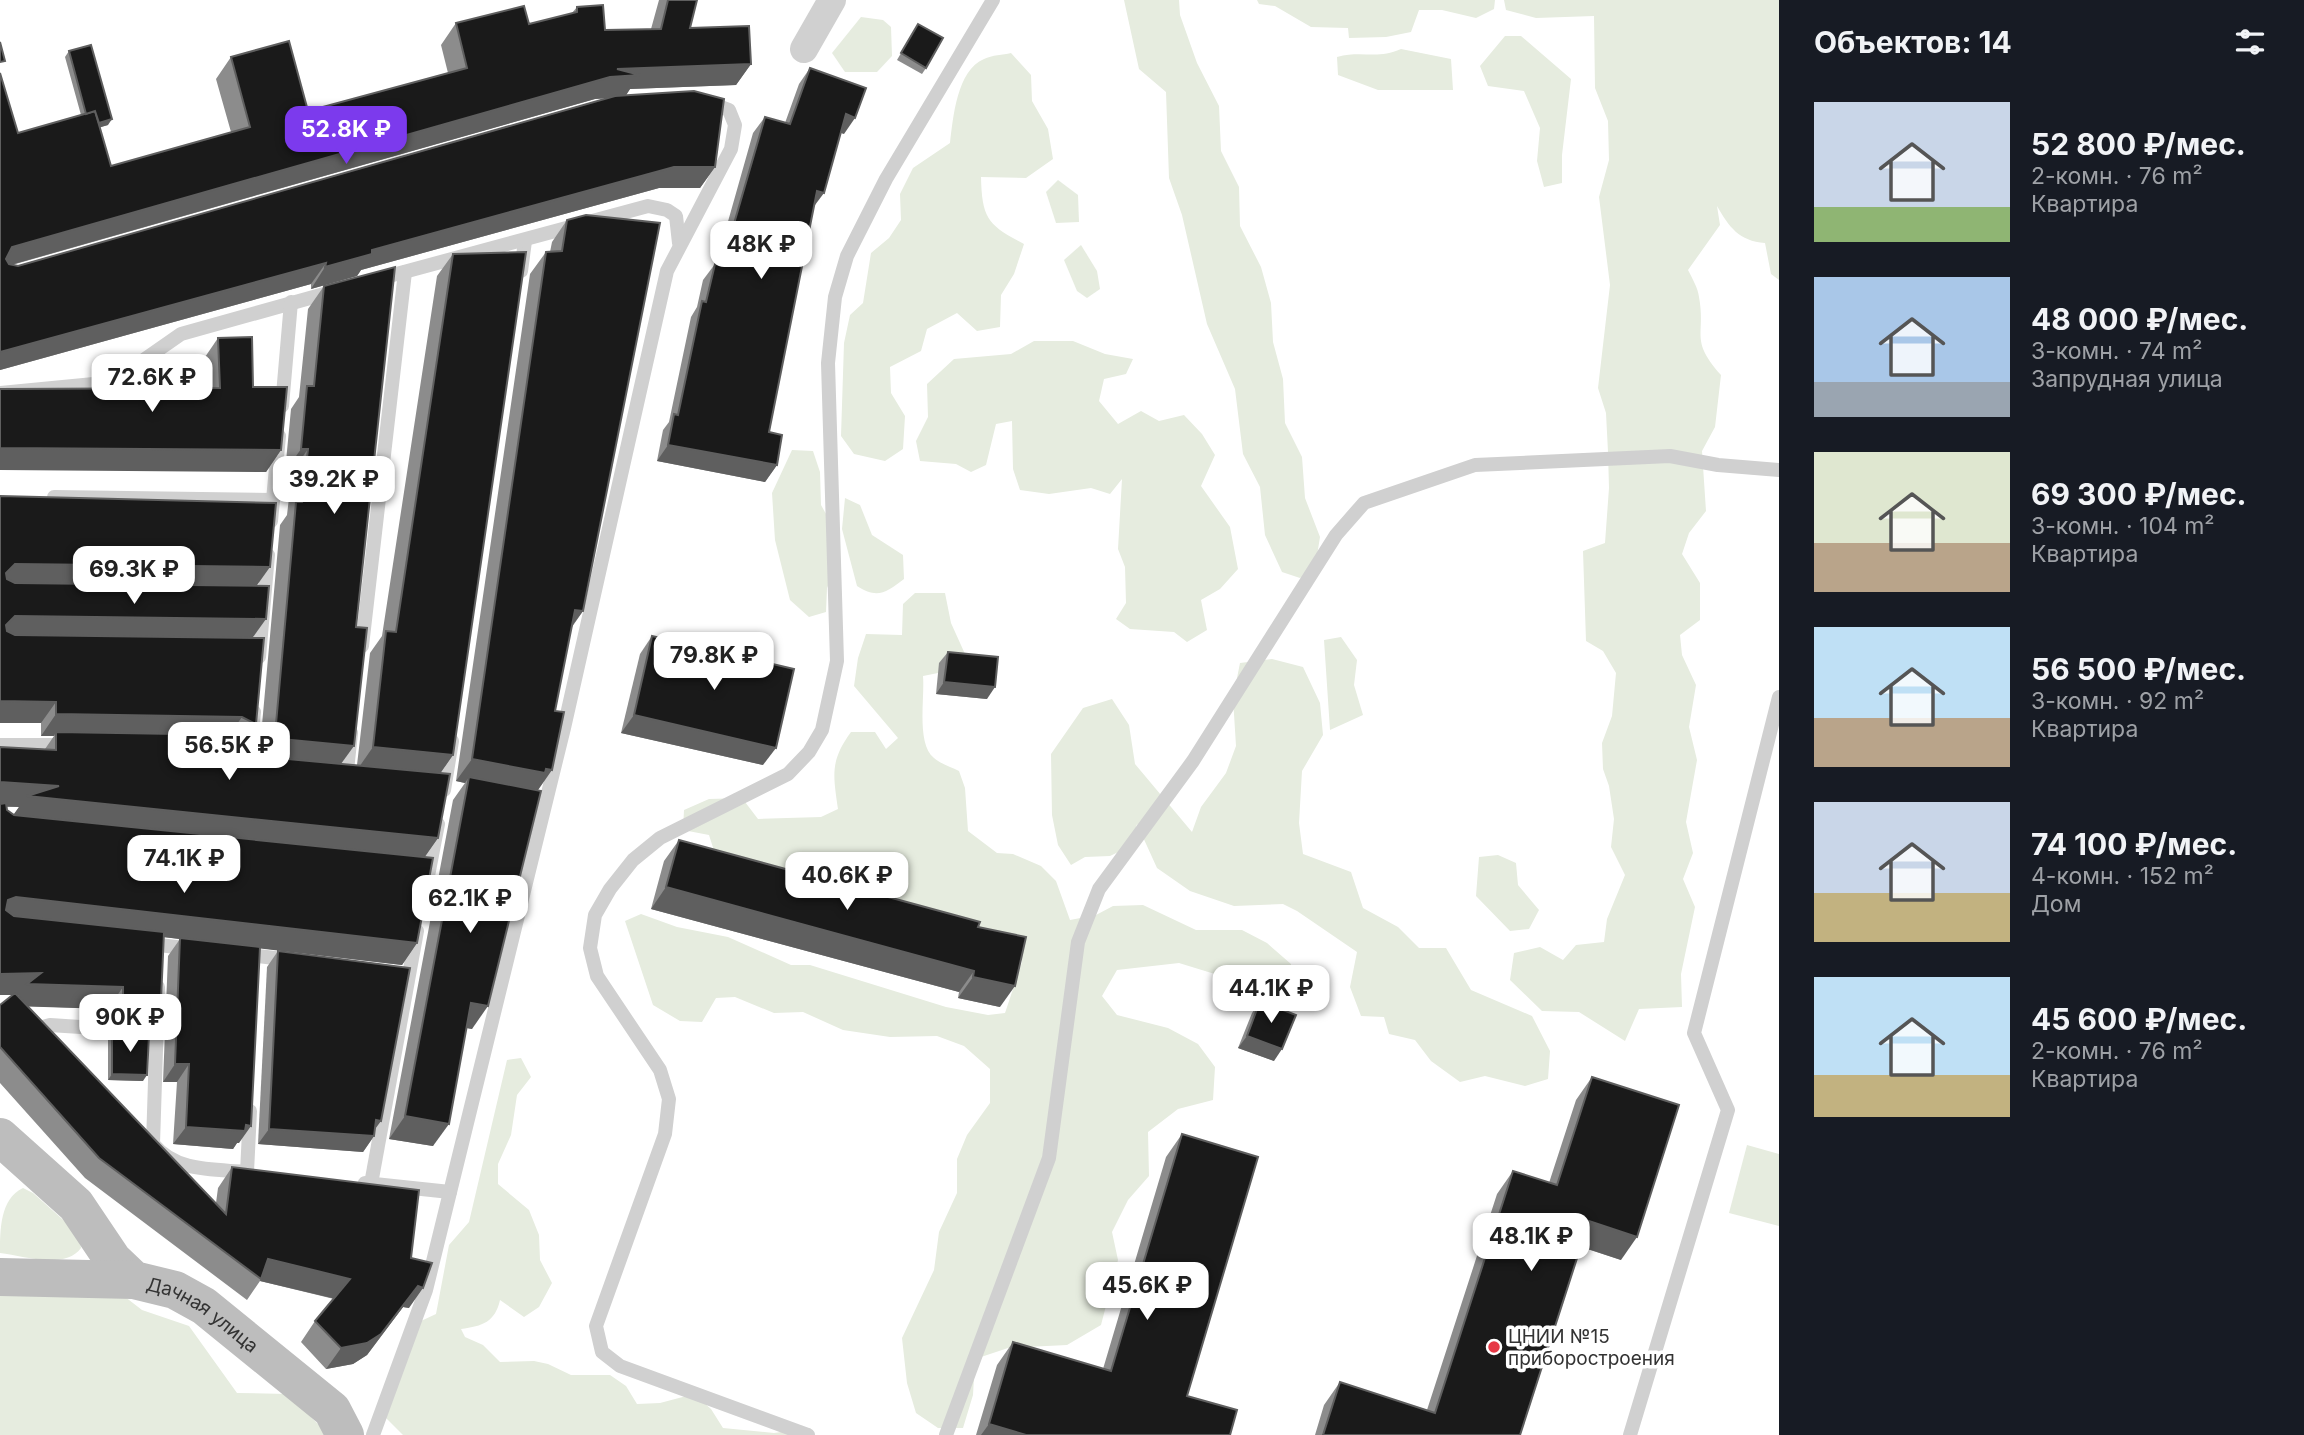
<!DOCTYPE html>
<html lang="ru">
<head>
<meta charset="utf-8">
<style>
	:root { --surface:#171b24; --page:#20242c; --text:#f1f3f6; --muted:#9ea1a6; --accent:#7c3aed }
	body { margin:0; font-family:Inter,sans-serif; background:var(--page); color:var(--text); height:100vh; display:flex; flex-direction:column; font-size:26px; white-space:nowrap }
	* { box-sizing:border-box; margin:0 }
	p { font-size:23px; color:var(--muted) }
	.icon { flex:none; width:38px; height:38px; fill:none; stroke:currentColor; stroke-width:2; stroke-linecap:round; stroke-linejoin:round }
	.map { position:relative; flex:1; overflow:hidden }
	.panel { display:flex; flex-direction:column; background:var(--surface); width:525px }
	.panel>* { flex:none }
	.price { position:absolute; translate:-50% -60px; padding:0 16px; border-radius:14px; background:#fff; color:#222; font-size:23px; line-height:46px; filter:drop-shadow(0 2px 4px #0008) }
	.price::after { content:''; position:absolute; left:50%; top:42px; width:21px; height:16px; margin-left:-10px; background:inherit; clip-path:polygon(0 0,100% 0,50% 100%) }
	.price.current { background:var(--accent); color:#fff }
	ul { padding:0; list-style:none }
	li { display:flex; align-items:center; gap:21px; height:175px; padding:0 35px }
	li span { display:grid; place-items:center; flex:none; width:196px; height:140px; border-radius:0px; color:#555 }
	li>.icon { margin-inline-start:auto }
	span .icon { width:84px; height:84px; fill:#fffc; stroke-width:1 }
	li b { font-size:30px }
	h2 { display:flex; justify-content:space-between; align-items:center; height:84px; padding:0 35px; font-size:30px }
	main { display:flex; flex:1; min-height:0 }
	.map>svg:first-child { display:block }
	.green { fill:#e6ecdf }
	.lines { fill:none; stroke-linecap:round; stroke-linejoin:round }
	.lane { stroke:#d0d0d0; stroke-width:14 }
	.street { stroke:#d0d0d0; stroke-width:28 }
	.secondary { stroke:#bdbdbd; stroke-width:38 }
	.wall { fill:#8c8c8c; fill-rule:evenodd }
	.shaded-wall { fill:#5f5f5f }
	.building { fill:#1a1a1a; stroke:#5f5f5f; stroke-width:2 }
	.poi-dot { fill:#e63946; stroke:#fff; stroke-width:2.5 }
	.labels { text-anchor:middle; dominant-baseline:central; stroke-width:7; stroke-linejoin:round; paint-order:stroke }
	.street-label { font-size:19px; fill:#333; stroke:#fff }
	.poi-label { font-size:19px; fill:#333; stroke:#fff; text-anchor:start }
</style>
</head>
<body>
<main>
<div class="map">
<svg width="1779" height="1435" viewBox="0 0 1779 1435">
	<rect width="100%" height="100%" fill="#fff"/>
	<g class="green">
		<polygon points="1124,0 1179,0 1180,15 1197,63 1219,106 1221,151 1239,187 1240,226 1261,267 1271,303 1273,342 1283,379 1285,423 1302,457 1305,498 1320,537 1315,568 1300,578 1282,572 1265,535 1260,487 1243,454 1235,389 1207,324 1182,215 1169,178 1166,92 1139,69"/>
		<polygon points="1257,0 1495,0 1494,9 1476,18 1442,10 1419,10 1411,32 1386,37 1349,38 1348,28 1311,27 1275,6 1259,4"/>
		<path d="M1504,0H1779V280L1771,274L1765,243C1739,241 1729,227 1717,206L1720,225L1688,270C1692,278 1698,288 1699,297C1706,336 1689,339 1721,375L1715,427L1702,451L1706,511L1689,533L1682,554L1700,583V620L1680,635L1682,655L1696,685L1689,727L1697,760L1686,822L1693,853L1683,879L1695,907L1681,974L1682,1007L1639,1009L1625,1041L1579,1012L1542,1011L1510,980L1514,953L1540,947L1563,960L1576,945L1604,942L1607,919L1625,875L1611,847L1614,819L1609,786L1603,769L1602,743L1612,716L1616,673L1603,651L1586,641L1583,551L1605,543L1609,488L1608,452L1606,413L1598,388L1610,285L1599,197L1609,160L1608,121L1595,88L1594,16L1536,18L1506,10Z"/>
		<polygon points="861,17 883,20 891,27 892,56 877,72 845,72 832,53"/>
		<polygon points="1505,36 1521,36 1571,79 1562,155 1562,183 1544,187 1537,161 1540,128 1524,91 1488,86 1480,66"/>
		<path d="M1401,49L1451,59L1453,90H1378L1338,75L1337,57C1363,50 1377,60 1401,49Z"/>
		<path d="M1011,53L1031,75L1032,101L1048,129L1053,159L1026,178L981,177C982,219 988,225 1024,244L1014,274L1001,295L1000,327L977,331L957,313L927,329L921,351L890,367L891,393L905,416L903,449L885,461L854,454L841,436L844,343L850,315L863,303L871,253L889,238L901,220L900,194L913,168L950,143C953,118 957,70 984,59C992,55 1003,55 1011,53Z"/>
		<polygon points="1058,180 1078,195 1079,222 1056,223 1046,192"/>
		<polygon points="1081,245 1097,271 1100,289 1087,298 1077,291 1064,260"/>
		<polygon points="1034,341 1073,341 1105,354 1133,359 1126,374 1104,379 1099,401 1118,424 1141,411 1159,421 1184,415 1202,434 1215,455 1201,486 1230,527 1238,569 1220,589 1201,600 1207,630 1187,642 1174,632 1130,629 1116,619 1126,603 1125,567 1118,549 1122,479 1110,494 1091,488 1049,494 1020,490 1013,469 1012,421 996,424 986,465 971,472 956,464 920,461 916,441 928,417 927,384 954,359 1011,354"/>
		<polygon points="792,450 813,451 820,472 821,505 835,530 840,559 827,588 826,612 809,617 790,600 775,540 772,493"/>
		<path d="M845,498L860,505L872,535L903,555L904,579C886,593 877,599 857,586L842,529Z"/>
		<path d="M915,593H945L951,623L965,654L948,671L923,676C925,698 916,743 934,758C941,764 951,767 959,771L965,788L968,831L997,853L1013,854L1041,866L1056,881L1070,920L1096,915L1113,906L1143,905L1196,930H1242L1267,943L1291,964L1290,983L1257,987L1179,963L1117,970L1102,996L1117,1015L1168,1028L1198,1044L1215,1067L1213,1100L1178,1109L1148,1132L1149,1176L1128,1200L1112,1232L1118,1260L1101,1325L1067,1345L1008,1348L975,1359L973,1395L963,1428H938L916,1413L907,1383L902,1338L934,1270L939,1232L957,1193V1159L967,1135L990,1103V1069L964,1046L937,1036L890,1037L843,1030L803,1012L774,1013L735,997L716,998L702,1022L680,1021L653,1005L625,921L641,914L677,927L728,937L791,965H810L946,1007L988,1015L1005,1013L1022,962L1020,941L717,860L709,835L683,830L684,810L709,799L742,798L758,819L821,817L838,809C833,774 830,761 851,732H875L886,749L898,738L854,686L858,658L866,634L902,635L903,604Z"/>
		<polygon points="1341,637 1357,660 1354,685 1363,715 1330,730 1324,640"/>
		<polygon points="1272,659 1303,667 1320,703 1323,735 1302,771 1299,823 1303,854 1351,872 1363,908 1398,927 1419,948 1446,948 1471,990 1532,1016 1550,1051 1548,1079 1525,1086 1485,1076 1460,1082 1431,1061 1415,1040 1389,1034 1384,1017 1361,1016 1350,987 1357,952 1297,911 1283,904 1234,906 1190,891 1157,868 1137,824 1131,846 1110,856 1085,857 1071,865 1058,845 1052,815 1051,754 1083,708 1112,699 1129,725 1135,764 1192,832 1201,807 1226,773 1236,746 1233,698 1240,663"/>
		<polygon points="1498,855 1516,863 1518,885 1539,910 1529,929 1510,931 1476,896 1479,857"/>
		<path d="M521,1058L531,1077L517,1095L511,1135L498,1164V1184L529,1210L539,1235L540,1260L552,1283L539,1307L524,1317L500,1300C495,1322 483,1326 461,1329L465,1337L483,1345L500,1362L534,1361L548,1364L571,1375H610L626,1386L637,1404L660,1403L694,1394L711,1409L723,1428L774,1433L810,1428L815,1435H403L386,1418L421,1321L436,1314L449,1245L469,1222L507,1060Z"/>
		<polygon points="1747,1145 1779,1154 1779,1226 1729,1213"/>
		<path d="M23,1188L33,1193L79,1234L81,1248C65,1270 24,1256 0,1253C0,1230 0,1199 23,1188Z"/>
		<polygon points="0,1288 120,1293 142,1310 189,1326 237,1393 288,1394 329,1435 0,1435"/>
	</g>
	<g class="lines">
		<g class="lane">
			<polyline points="521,271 525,241"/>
			<polyline points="378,279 648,206 667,210 676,216 679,243"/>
			<polyline points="0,393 104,383 115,380 181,334 335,291"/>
			<polyline points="282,406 291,302"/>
			<polyline points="54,497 273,500"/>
			<polyline points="271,521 279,436"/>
			<polyline points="362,646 405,272"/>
			<polyline points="259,657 268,555"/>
			<polyline points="0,745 67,745"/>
			<polyline points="249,761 254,712"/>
			<polyline points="346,780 351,733"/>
			<polyline points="444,790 452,741"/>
			<polyline points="428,876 438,824"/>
			<polyline points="159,945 193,949"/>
			<polyline points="258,956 291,960"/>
			<path d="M158,987L153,1144C176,1172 212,1169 247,1172"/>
			<polyline points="42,1040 40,1033 43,1027 50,1025 156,1032"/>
			<polyline points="247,1172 250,1111"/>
			<polyline points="365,1183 450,1192"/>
			<polyline points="371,1184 417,931"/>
			<polyline points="373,1435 426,1290 564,728 667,271 731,149 735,125 729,110 705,101"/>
			<polyline points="808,1435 620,1366 602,1352 596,1326 665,1134 669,1099 660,1070 597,976 590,948 595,915 610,889 633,860 660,838 788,774 809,752 822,730 837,661 828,363 835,297 847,256 886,179 993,0"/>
			<polyline points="946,1435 1049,1158 1078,942 1099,889 1193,761 1336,535 1364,503 1475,465 1670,456 1718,465 1779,470"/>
			<polyline points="1630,1435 1728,1110 1694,1033 1779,697"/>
		</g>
		<polyline class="street" points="804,49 832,0"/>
		<g class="secondary">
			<path id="s1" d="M0,1137L76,1205L113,1260L134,1280L175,1290L204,1306L332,1410L345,1435"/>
			<polyline points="0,1277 134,1280"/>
		</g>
	</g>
	<g class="wall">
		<path d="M659,0H697L690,28L751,64L736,85L630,89L625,96L715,167L700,188H659L361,270L357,276L311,289V284L0,370V73L18,133L81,115L65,57L69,51L108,125L100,127L111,166L231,132L216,79L231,57L308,111L448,73L441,45L456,23L529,24L572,13L577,7L605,30L651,29ZM609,98L18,266L12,265L595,99Z"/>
		<polygon points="918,24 926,68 922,74 897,60"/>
		<polygon points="810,68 844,134 841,133 814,206 769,432 777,465 765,482 657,461 663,430 669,422 691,317 697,307 703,280 715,264 716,264 753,133 765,117 785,123 799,84"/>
		<polygon points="567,220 583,611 572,627 537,791 472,1029 467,1028 433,1146 389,1139 453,800 465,783 456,781 530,274 546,252 550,252 552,242"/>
		<path d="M453,254V755L440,773L438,838L424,857L417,943L402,965L260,948L239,1143H237L233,1149L173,1144L177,1082H163L168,956L180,939L164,937L146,1022L108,1019V1009L27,1006L216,1203L218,1188L232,1167L411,1258L409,1308L403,1307L367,1355L353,1364L326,1369L301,1342L315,1321L334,1299L260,1281L247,1300L85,1178L0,1083V1005L12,995H0V747L45,749L54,736H41V723H0L257,586L252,638L256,724L246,738L260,747L280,525L287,515L292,472H285L291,409L299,397L308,309L324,286L341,764L357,765L370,653L382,636L437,276ZM6,807H19L14,815L7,810Z"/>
		<polygon points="218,338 253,387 281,450 266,472 204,388 203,360"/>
		<polygon points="652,636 763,765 621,733 640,654"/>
		<polygon points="948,652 987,699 936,694 939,663"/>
		<polygon points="679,840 978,927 1000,1007 958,998 959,992 651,909 664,861"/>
		<polygon points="278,951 375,1130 374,1136 363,1152 258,1144 267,967"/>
		<polygon points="1260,1001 1274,1061 1238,1048 1252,1013"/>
		<polygon points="112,1032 143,1081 108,1080 108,1038"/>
		<polygon points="1592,1077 1621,1260 1581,1247 1520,1435 1315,1435 1324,1405 1340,1382 1427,1410 1497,1194 1513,1171 1549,1183 1576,1100"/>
		<polygon points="1182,1134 1187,1396 1230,1435 976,1435 997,1365 1013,1342 1103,1369 1166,1157"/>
	</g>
	<g class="shaded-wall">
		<polygon points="751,64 736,85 630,89 625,97 595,99 0,268 12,247 617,69"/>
		<polygon points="846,114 855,118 844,134 835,130"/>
		<polygon points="112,119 108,125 85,132 89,126"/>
		<polygon points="674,167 715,167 700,188 659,188 361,270 357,276 311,289 325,267 372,250"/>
		<polygon points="817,191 824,193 812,209"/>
		<polygon points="326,263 311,284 0,370 0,352"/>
		<polygon points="668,445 777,465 765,482 657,461"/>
		<polygon points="0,448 281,450 266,472 0,470"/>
		<polygon points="301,449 308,449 292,472 285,472"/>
		<polygon points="15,564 270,567 255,588 0,585 6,573"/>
		<polygon points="575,610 583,611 567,633"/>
		<polygon points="15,616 266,619 251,640 0,637 6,625"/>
		<polygon points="944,682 995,687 987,699 936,694"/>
		<polygon points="0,701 56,702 41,723 0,723"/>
		<polygon points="56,714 242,717 227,738 56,732 54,736 41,736"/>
		<polygon points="634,715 776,748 763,765 621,733"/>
		<polygon points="281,739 354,746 338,768 265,762"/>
		<polygon points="373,747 453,755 437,778 357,770"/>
		<polygon points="472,759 546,769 552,770 536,793 469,777 465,783 456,781"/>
		<polygon points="0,782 59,786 438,838 422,861 11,818 19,807 0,806"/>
		<polygon points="666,887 974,971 959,992 651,909"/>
		<polygon points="16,897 417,943 402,965 1,918 8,900"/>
		<polygon points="41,973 123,987 108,1009 12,1006 19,995 0,995 0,974"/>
		<polygon points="973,977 1015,986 1000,1007 958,998"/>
		<polygon points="123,998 161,1000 146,1022 108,1019"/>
		<polygon points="471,1003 488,1006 472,1029 455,1026"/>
		<polygon points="1247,1036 1282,1049 1274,1061 1238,1048"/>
		<polygon points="175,1064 189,1064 177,1082 163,1082"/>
		<polygon points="112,1074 147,1075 143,1081 108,1080"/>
		<polygon points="405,1116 449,1124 433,1146 389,1139"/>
		<polygon points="376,1120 381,1121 370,1136 374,1136 363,1152 258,1144 269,1129"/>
		<polygon points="246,1125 251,1126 239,1143 237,1143 233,1149 173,1144 186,1127"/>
		<polygon points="1589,1221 1637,1237 1621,1260 1573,1244"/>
		<polygon points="268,1259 350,1279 336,1299 260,1281"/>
		<polygon points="418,1286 423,1288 409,1308 403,1307 367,1355 353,1364 326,1369 341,1348"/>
		<polygon points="989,1424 1026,1435 981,1435"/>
	</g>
	<g class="building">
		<polygon points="668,0 697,0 690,28 749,26 751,64 617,69 640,75 610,77 12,247 6,259 9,264 18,266 615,96 694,91 724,99 715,167 674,167 372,250 372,254 325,267 326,263 0,352 0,73 18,133 95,111 111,166 250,127 231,57 289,41 308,111 467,68 456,23 524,6 529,24 577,12 577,7 603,5 605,30 661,29"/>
		<polygon points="918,24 943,38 926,68 901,53"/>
		<polygon points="0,42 5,61 0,62"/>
		<polygon points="91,45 112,119 99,123 95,111 86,114 69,51"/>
		<polygon points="810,68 866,88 855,118 846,114 824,193 817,191 769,432 782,435 777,465 668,445 674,414 678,415 702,301 706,302 715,264 722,265 765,117 790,124"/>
		<polygon points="586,215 660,223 583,611 575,610 555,711 564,712 552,770 546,769 545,773 472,759 546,252 562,251 567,220"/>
		<polygon points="526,252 453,755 373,747 386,631 396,632 453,254"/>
		<polygon points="395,267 356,627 367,628 354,746 281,739 275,735 296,502 302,502 308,449 301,449 307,386 314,386 324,286"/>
		<polygon points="252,337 253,387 287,387 281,450 0,448 0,389 220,388 218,338"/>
		<polygon points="0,496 276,503 270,567 15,564 6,573 7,579 15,583 269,586 266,619 15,616 6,625 7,631 15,635 264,638 256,724 242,717 56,714 56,702 0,701"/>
		<polygon points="652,636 794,669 776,748 634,715"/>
		<polygon points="948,652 998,657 995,687 944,682"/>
		<polygon points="56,732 240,735 277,758 450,774 438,838 27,796 59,786 0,782 0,747 56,750"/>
		<polygon points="469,777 541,791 488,1006 471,1003 449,1124 405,1116"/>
		<polygon points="6,803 7,810 14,815 433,858 417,943 16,897 8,900 6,910 14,916 164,932 161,1000 123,998 123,987 27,984 41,973 0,974 0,804"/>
		<polygon points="679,840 980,922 978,927 1026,937 1015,986 973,977 974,971 666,887"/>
		<polygon points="180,938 260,947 251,1126 246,1125 245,1131 186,1127 189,1064 175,1064"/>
		<polygon points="278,951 410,968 381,1121 376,1120 374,1136 269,1129"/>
		<polygon points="15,993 226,1214 232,1167 419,1190 411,1258 432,1263 423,1288 418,1286 381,1334 367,1343 341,1348 315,1321 350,1279 268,1259 261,1279 99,1158 0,1047 0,1005"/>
		<polygon points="1260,1001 1296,1015 1282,1049 1247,1036"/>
		<polygon points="112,1032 149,1035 147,1075 112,1074"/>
		<polygon points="1592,1077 1679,1105 1637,1237 1589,1221 1520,1435 1323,1435 1340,1382 1435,1413 1513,1171 1557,1185"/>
		<polygon points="1182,1134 1258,1157 1187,1396 1237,1410 1230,1435 1026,1435 989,1424 1013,1342 1111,1371"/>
	</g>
	<circle class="poi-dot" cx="1494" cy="1347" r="7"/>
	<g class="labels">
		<g class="street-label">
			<text stroke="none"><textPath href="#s1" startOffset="275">Дачная улица</textPath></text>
		</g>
		<g class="poi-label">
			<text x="1508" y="1336">ЦНИИ №15<tspan x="1508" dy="22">приборостроения</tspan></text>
		</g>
	</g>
</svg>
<b class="price current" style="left:346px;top:166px">52.8K ₽</b>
<b class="price" style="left:761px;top:281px">48K ₽</b>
<b class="price" style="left:152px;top:414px">72.6K ₽</b>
<b class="price" style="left:334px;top:516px">39.2K ₽</b>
<b class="price" style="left:134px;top:606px">69.3K ₽</b>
<b class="price" style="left:714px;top:692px">79.8K ₽</b>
<b class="price" style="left:229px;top:782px">56.5K ₽</b>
<b class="price" style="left:184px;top:895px">74.1K ₽</b>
<b class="price" style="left:847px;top:912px">40.6K ₽</b>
<b class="price" style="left:470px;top:935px">62.1K ₽</b>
<b class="price" style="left:1271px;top:1025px">44.1K ₽</b>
<b class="price" style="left:130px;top:1054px">90K ₽</b>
<b class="price" style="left:1531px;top:1273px">48.1K ₽</b>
<b class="price" style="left:1147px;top:1322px">45.6K ₽</b>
</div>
<section class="panel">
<h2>Объектов: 14<svg class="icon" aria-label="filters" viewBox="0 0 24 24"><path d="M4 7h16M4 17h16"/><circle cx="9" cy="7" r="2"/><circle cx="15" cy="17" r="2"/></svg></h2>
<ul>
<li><span style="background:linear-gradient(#c9d6e8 75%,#8fb573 0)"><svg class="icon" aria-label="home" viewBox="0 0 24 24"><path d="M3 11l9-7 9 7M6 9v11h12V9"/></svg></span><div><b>52 800 ₽/мес.</b><p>2-комн. · 76 m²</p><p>Квартира</p></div></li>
<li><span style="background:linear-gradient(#a9c7e8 75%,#9aa5b1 0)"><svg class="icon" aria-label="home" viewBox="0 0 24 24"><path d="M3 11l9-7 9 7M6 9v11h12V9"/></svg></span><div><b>48 000 ₽/мес.</b><p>3-комн. · 74 m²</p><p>Запрудная улица</p></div></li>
<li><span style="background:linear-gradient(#dfe7d0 65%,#b9a48a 0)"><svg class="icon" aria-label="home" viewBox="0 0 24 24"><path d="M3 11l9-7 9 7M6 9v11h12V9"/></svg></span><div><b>69 300 ₽/мес.</b><p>3-комн. · 104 m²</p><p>Квартира</p></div></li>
<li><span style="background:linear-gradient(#bfe0f5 65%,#b9a48a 0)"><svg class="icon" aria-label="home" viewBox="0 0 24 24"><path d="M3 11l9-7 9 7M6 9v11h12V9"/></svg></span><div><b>56 500 ₽/мес.</b><p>3-комн. · 92 m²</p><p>Квартира</p></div></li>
<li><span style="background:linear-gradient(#c9d6e8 65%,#c2b280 0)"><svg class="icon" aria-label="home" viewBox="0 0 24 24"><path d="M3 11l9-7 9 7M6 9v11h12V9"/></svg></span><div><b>74 100 ₽/мес.</b><p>4-комн. · 152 m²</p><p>Дом</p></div></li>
<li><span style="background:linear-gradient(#bfe0f5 70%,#c2b280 0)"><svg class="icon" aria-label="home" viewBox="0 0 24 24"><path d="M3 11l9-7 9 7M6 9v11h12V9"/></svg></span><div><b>45 600 ₽/мес.</b><p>2-комн. · 76 m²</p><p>Квартира</p></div></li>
</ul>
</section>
</main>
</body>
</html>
